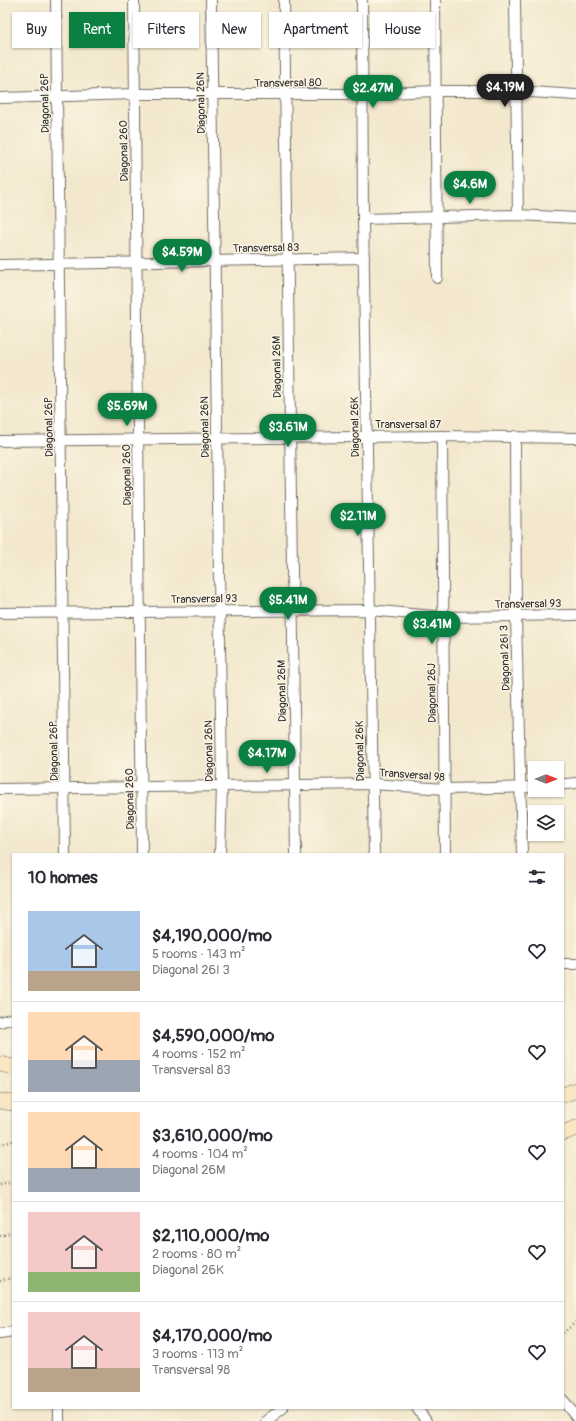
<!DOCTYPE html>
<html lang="en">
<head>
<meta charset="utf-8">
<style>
	:root { --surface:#fff; --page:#f7f7f7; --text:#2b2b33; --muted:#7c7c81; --line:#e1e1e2; --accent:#0b8043 }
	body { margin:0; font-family:Pangolin,sans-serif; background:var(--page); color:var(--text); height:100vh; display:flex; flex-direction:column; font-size:15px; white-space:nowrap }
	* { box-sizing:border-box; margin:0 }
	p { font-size:13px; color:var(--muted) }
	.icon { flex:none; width:22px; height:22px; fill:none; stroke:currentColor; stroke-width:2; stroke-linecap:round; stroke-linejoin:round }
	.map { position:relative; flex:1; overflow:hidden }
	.sheet { position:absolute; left:12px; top:853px; width:552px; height:556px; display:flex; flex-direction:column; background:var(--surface); border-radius:0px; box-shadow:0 1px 3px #0004 }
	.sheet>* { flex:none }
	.guide { position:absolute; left:12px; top:12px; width:552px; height:36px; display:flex; gap:8px }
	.needle { width:26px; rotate:90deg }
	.buttons { position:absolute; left:528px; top:761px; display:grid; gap:8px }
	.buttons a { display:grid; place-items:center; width:36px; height:36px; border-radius:0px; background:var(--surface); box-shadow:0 1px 3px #0004; font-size:20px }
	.price { position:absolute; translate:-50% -34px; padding:0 9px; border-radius:14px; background:var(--accent); color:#fff; font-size:13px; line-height:26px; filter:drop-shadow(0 1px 2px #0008) }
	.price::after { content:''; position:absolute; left:50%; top:24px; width:12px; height:9px; margin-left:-6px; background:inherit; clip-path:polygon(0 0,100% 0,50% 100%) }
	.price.active { background:#222; color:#fff }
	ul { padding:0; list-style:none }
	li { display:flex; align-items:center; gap:12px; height:100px; padding:0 16px }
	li+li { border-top:1px solid var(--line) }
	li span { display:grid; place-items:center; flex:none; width:112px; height:80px; border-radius:0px; color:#555 }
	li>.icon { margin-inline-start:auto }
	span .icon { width:48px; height:48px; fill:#fffc; stroke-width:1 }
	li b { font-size:17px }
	h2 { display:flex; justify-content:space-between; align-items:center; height:48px; padding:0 16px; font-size:17px }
	.pill { padding:0 14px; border-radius:0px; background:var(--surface); box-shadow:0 1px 3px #0004; font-size:14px; line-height:36px }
	.pill.active { background:var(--accent); color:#fff }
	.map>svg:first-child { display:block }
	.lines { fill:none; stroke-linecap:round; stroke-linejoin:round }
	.street-casing { stroke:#716d64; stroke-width:12 }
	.secondary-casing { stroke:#716d64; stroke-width:16 }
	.path { stroke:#716d64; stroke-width:2.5; stroke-dasharray:1 3; stroke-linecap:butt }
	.street { stroke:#fff; stroke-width:10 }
	.secondary { stroke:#f9e7c3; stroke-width:15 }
	.labels { text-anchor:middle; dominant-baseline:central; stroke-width:3; stroke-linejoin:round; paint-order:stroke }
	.street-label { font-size:11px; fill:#2b2b2b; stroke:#fcf5e5 }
</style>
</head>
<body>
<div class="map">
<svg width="576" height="1421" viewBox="0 0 576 1421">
	<rect width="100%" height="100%" fill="#fcf5e5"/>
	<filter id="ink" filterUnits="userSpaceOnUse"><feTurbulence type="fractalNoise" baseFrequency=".025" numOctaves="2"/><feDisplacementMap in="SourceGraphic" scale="8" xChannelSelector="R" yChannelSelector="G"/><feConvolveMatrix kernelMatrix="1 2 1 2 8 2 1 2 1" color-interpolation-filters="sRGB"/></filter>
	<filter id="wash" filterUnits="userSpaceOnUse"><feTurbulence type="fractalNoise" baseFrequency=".012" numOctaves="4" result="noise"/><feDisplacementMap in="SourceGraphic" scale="16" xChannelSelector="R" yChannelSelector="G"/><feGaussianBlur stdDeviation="0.9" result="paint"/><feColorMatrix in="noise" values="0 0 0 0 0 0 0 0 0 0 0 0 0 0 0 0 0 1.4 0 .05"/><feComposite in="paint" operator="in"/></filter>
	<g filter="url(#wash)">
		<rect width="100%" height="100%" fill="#f3e8cd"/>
	</g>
	<g filter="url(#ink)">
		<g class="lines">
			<g class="street-casing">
				<g id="street">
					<polyline points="56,0 65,854"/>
					<polyline points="134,0 142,854"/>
					<polyline points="211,0 222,786 220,854"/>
					<polyline points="284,0 296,854"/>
					<polyline points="362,0 363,219 374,854"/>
					<polyline points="435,0 437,278"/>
					<polyline points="515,0 518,215"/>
					<polyline points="0,98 135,94 362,94 436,91 516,91 576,95"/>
					<polyline points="363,219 518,215 576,218"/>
					<polyline points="0,265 364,258"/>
					<polyline points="442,436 445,854"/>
					<polyline points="515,436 516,616 522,854"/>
					<polyline points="0,441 442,436 576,438"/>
					<polyline points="0,613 370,610 443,617 576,615"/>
					<polyline points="557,785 576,783"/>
					<polyline points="0,789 373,784 445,789 535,787"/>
					<polyline points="563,964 576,964"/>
					<polyline points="0,1022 13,1018"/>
					<polyline points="0,1334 13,1332"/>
					<polyline points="563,1400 576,1417"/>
					<polyline points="417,1408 426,1421"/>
					<polyline points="59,1421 59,1408"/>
					<polyline points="266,1421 283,1408"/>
				</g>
			</g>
			<g class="secondary-casing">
				<g id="secondary">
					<polyline points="0,1064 13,1067"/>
					<polyline points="563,1095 576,1090"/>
					<polyline points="0,1101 13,1103"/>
					<polyline points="563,1133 576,1128"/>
				</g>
			</g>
			<g class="path">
				<polyline points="0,1144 13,1141"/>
				<polyline points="0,1185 13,1182"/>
				<polyline points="0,1236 13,1232"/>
				<polyline points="0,1281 13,1277"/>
				<polyline points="563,1333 576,1322"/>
			</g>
			<use href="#street" class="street"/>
			<use href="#secondary" class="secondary"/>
		</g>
	</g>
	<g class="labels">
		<g class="street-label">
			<text transform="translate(288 83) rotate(-1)">Transversal 80</text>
			<text transform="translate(45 103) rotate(-91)">Diagonal 26P</text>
			<text transform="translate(201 103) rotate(-91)">Diagonal 26N</text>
			<text transform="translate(124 151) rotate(-91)">Diagonal 26O</text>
			<text transform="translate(266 248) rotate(-1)">Transversal 83</text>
			<text transform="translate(277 367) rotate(-91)">Diagonal 26M</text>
			<text x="408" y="424">Transversal 87</text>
			<text transform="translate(49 427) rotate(-91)">Diagonal 26P</text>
			<text transform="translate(205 427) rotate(-91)">Diagonal 26N</text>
			<text transform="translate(355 427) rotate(-91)">Diagonal 26K</text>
			<text transform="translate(127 475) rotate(-91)">Diagonal 26O</text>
			<text transform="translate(204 599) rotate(-1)">Transversal 93</text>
			<text transform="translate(528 604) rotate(-1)">Transversal 93</text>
			<text transform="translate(505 658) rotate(-92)">Diagonal 26I 3</text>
			<text transform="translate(282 691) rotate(-91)">Diagonal 26M</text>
			<text transform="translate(432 693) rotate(-91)">Diagonal 26J</text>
			<text transform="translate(54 751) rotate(-91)">Diagonal 26P</text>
			<text transform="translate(209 751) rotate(-91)">Diagonal 26N</text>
			<text transform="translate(360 751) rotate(-91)">Diagonal 26K</text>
			<text transform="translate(412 775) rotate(4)">Transversal 98</text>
			<text transform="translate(130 799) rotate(-91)">Diagonal 26O</text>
		</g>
	</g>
</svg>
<div class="buttons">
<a><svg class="needle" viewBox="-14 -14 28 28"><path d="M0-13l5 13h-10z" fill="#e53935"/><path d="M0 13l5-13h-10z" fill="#7c7c81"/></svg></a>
<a><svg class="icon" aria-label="layers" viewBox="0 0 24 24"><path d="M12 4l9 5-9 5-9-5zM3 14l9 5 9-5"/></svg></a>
</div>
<b class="price active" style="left:505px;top:108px">$4.19M</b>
<b class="price" style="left:373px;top:109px">$2.47M</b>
<b class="price" style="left:470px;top:205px">$4.6M</b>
<b class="price" style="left:182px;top:273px">$4.59M</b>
<b class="price" style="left:127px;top:427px">$5.69M</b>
<b class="price" style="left:288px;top:448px">$3.61M</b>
<b class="price" style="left:358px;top:537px">$2.11M</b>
<b class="price" style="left:288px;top:621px">$5.41M</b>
<b class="price" style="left:432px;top:645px">$3.41M</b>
<b class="price" style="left:267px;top:774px">$4.17M</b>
<div class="guide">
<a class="pill">Buy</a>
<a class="pill active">Rent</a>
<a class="pill">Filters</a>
<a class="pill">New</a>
<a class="pill">Apartment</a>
<a class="pill">House</a>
</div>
<section class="sheet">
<h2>10 homes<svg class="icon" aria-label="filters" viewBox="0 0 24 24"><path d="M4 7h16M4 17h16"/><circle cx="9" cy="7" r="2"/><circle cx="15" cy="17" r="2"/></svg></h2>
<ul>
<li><span style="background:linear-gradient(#a9c7e8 75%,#b9a48a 0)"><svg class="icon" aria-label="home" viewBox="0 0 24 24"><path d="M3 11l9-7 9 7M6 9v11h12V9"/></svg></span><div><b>$4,190,000/mo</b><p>5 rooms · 143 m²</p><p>Diagonal 26I 3</p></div><svg class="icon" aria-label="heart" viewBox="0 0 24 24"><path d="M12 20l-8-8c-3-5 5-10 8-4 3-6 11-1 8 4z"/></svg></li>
<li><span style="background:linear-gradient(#ffd9b3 60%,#9aa5b1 0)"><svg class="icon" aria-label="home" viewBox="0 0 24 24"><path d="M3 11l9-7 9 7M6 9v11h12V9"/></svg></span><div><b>$4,590,000/mo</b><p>4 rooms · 152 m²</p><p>Transversal 83</p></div><svg class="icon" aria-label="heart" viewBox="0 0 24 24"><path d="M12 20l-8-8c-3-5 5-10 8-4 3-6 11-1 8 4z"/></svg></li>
<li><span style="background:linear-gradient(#ffd9b3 70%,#9aa5b1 0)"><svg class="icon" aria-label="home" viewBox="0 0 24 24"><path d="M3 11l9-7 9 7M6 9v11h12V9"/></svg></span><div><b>$3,610,000/mo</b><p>4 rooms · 104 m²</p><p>Diagonal 26M</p></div><svg class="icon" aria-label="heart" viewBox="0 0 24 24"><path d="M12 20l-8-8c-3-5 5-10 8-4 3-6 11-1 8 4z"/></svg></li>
<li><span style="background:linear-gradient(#f6c9c9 75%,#8fb573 0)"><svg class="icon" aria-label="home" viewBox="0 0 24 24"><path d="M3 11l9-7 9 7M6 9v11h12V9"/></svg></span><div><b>$2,110,000/mo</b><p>2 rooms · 80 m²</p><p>Diagonal 26K</p></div><svg class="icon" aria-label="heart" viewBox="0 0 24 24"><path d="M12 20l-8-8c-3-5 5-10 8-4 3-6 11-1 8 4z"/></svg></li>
<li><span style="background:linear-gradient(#f6c9c9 70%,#b9a48a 0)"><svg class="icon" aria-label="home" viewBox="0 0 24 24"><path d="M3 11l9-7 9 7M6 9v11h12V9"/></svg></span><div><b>$4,170,000/mo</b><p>3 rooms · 113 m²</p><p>Transversal 98</p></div><svg class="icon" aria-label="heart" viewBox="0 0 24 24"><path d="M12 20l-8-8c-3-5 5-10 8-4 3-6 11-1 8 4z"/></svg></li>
</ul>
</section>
</div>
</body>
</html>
